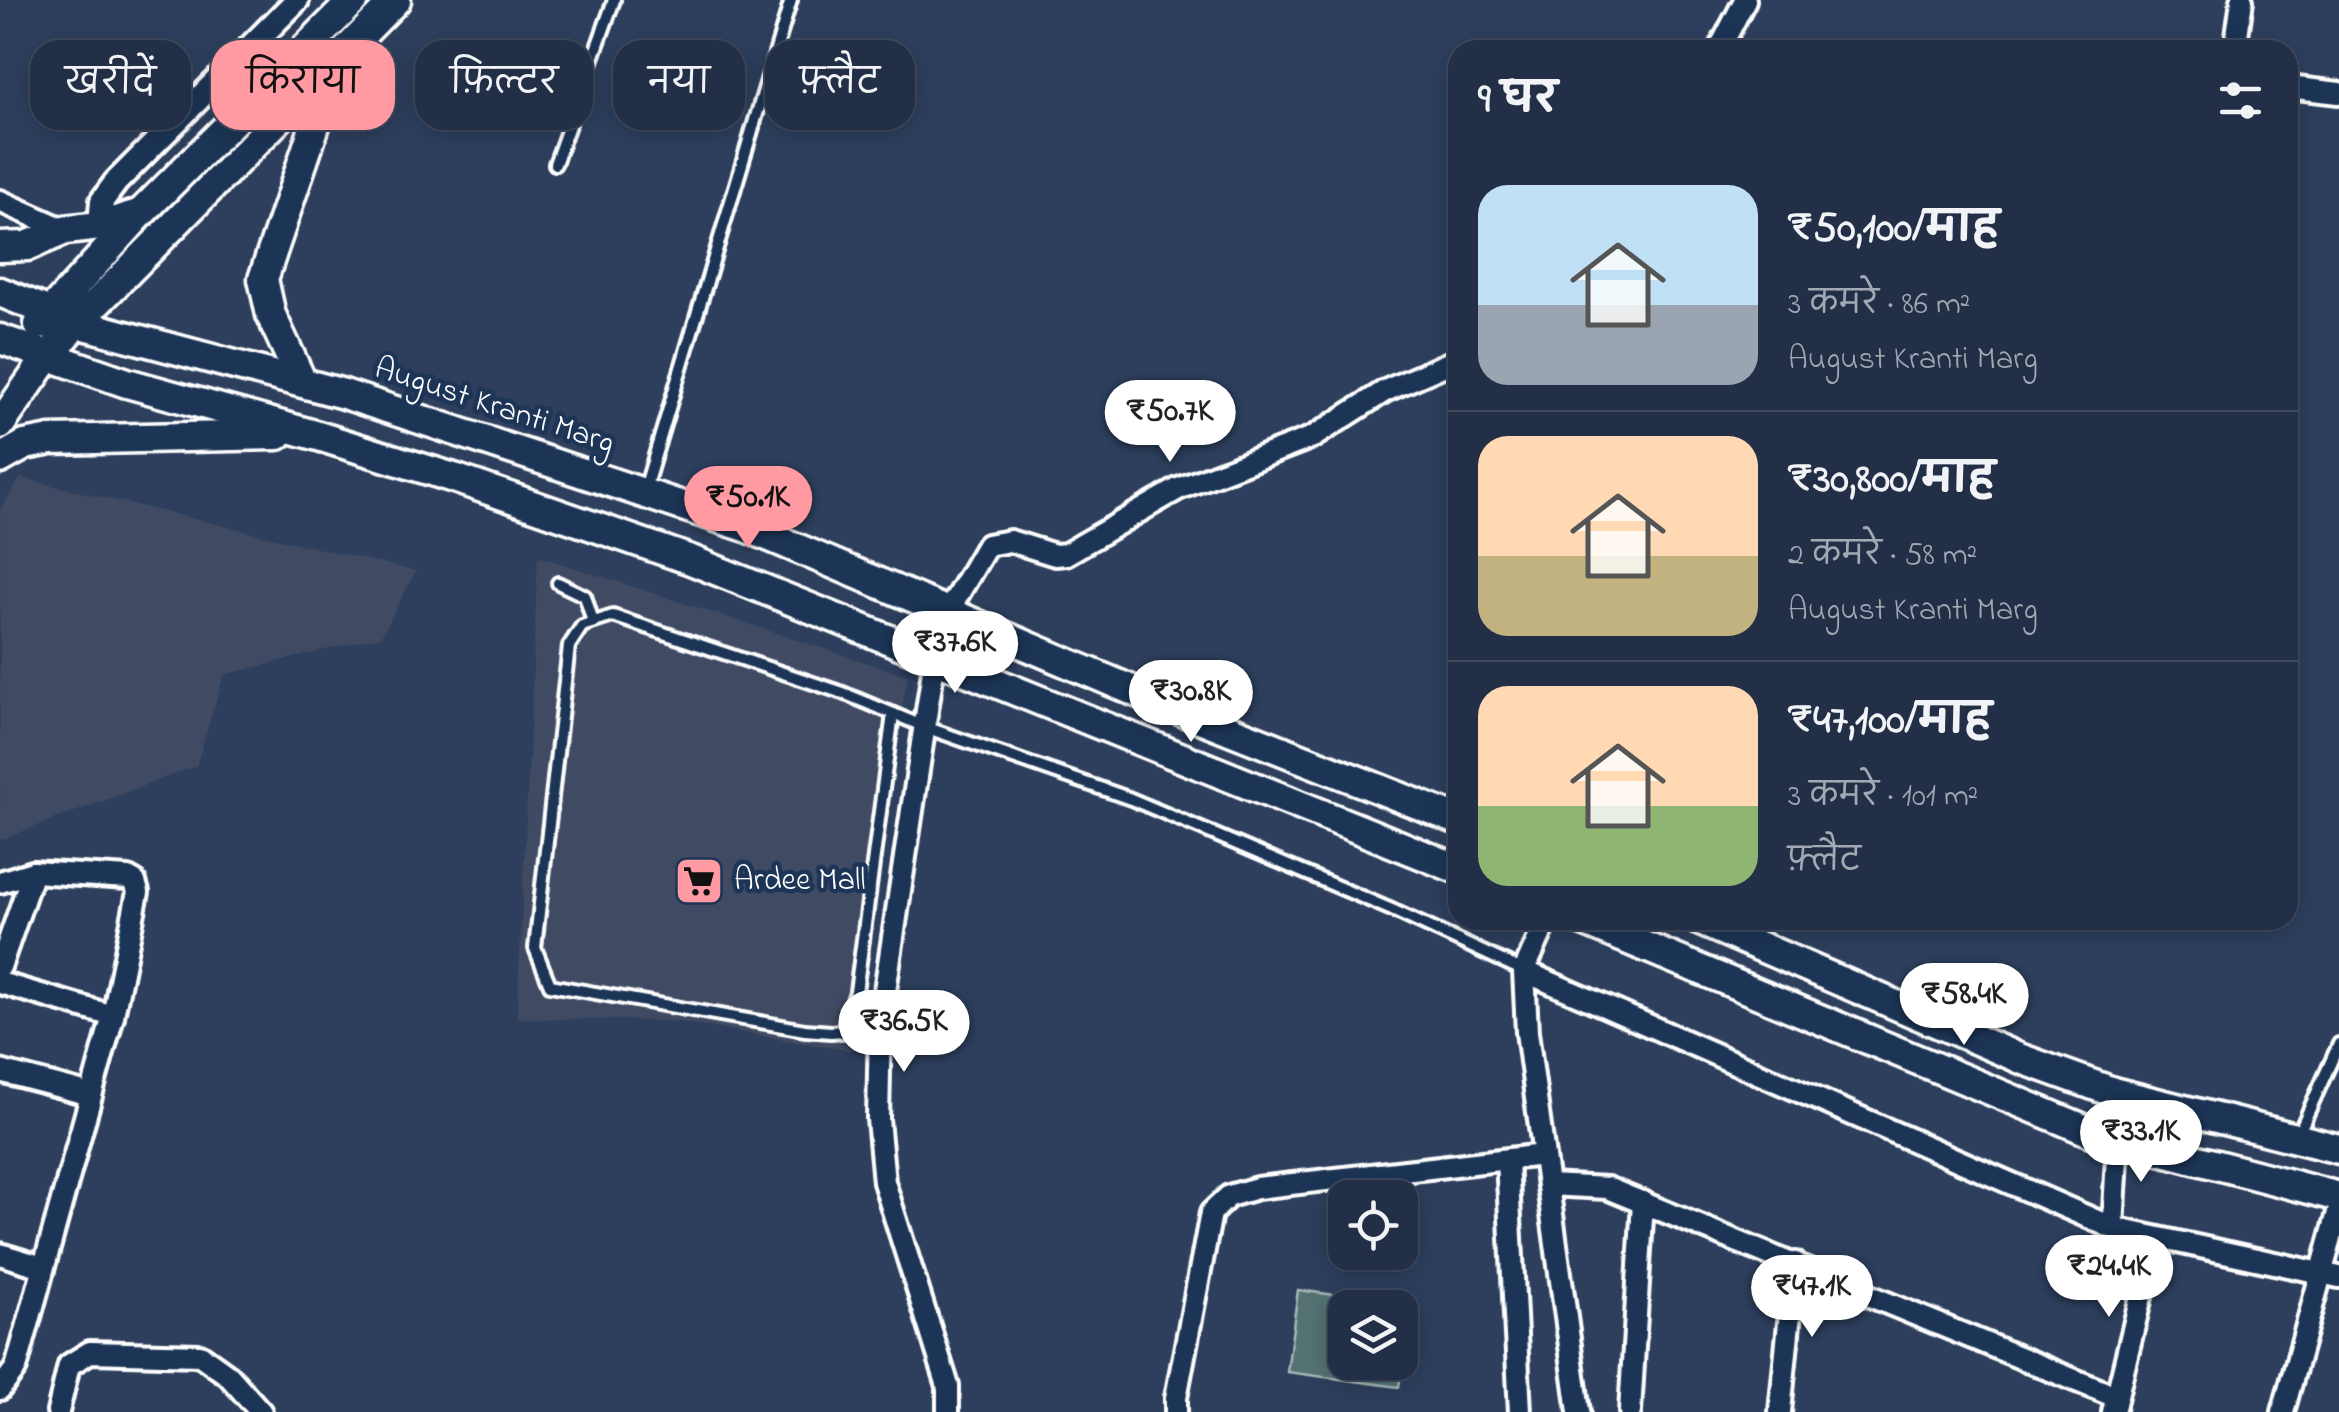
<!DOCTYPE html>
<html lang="hi">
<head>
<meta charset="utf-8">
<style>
	:root { --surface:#222f46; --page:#2a374d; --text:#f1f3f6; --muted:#a2a9b3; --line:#3f4a5f; --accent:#ff9aa2 }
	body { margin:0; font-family:"Indie Flower","Playpen Sans Deva",sans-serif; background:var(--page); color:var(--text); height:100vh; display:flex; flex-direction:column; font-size:38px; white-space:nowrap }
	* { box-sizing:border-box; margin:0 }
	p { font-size:32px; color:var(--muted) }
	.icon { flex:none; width:55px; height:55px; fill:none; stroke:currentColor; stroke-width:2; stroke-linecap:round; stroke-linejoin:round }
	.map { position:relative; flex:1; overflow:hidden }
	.sheet { position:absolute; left:1448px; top:40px; width:850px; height:890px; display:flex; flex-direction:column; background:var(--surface); border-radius:30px; box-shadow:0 5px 25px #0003,0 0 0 2px var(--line) }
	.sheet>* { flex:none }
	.guide { position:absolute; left:30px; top:40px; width:950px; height:90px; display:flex; gap:20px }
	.buttons { position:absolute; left:1328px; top:1180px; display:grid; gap:20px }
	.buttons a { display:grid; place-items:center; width:90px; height:90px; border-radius:20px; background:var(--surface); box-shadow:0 5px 25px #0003,0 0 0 2px var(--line); font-size:50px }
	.price { position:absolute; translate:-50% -85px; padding:0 22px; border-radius:35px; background:#fff; color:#222; font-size:32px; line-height:65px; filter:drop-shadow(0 2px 5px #0008) }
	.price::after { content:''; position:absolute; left:50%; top:60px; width:30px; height:22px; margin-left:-15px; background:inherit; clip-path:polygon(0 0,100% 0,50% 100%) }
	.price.current { background:var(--accent); color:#111 }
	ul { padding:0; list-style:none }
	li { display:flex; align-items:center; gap:30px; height:250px; padding:0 30px }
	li+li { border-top:2px solid var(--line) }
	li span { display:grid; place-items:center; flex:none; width:280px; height:200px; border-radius:30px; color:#555 }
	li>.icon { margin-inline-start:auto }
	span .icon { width:120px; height:120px; fill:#fffc; stroke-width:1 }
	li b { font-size:42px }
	h2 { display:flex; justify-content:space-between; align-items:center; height:120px; padding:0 30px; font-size:42px }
	.chip { padding:0 35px; border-radius:30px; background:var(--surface); box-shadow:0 5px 25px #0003,0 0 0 2px var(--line); font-size:35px; line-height:90px }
	.chip.current { background:var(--accent); color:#111 }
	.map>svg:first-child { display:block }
	.built { fill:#404b64 }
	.green { fill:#527271; stroke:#a8b8b8; stroke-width:2.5; fill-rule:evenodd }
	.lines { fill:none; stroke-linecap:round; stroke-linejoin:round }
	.service-casing { stroke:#fff; stroke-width:18 }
	.minor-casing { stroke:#fff; stroke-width:28 }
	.tertiary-casing { stroke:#fff; stroke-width:30 }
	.secondary-casing { stroke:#fff; stroke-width:35 }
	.service { stroke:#1d3557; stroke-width:10 }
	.minor { stroke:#1d3557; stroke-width:20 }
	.tertiary { stroke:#1d3557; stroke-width:22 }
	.secondary { stroke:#1d3557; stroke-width:28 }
	.labels { text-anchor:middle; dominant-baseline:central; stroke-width:9; stroke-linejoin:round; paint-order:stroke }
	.street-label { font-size:32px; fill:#fff; stroke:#1d3557 }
	.poi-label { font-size:32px; fill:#fff; stroke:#1d3557; text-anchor:start }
</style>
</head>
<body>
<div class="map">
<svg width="2339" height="1412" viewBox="0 0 2339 1412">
	<rect width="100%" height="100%" fill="#2d3f5d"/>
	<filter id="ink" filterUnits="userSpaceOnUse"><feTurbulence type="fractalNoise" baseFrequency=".01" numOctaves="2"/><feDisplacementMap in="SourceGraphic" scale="20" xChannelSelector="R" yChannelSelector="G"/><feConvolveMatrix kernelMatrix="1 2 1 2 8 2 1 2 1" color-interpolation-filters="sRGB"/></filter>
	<g filter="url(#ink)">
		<g class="built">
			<polygon points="21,478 415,571 416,571 381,636 224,675 196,766 0,840 0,509"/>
			<polygon points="538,556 908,676 895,744 852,1051 673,1021 517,1018"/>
		</g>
		<path class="green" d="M1298,1290L1410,1305L1399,1387L1287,1372ZM1345,1308H1400V1362H1345Z"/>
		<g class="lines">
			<g class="service-casing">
				<g id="service">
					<polyline points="555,164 614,0"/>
					<polyline points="644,492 791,0"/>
					<polyline points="558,583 585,596 593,622"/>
					<polyline points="879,1028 831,1032 805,1030 550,985 535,948 569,646 582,626 613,616 843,693 925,727 1131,799 1392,910 1524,971"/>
					<polyline points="842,1032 856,992 893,714"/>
					<polyline points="2297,1137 2339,1044"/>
				</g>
			</g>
			<g class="minor-casing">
				<g id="minor">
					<polyline points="1719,50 1745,0"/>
					<polyline points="2235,50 2242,0"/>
					<polyline points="2288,87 2339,93"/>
					<polyline points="0,201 65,230"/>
					<polyline points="0,882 33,872 128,878 135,882 138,892 113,1016 16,1368 0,1389"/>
					<polyline points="1547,920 1524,971 1527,1032 1579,1412"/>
					<polyline points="0,967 33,872"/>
					<polyline points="1524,971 2113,1228 2339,1277"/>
					<polyline points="0,983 113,1016"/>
					<polyline points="0,1071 91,1095"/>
					<polyline points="1507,1160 1520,1412"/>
					<polyline points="1548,1185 1607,1188 2116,1397"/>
					<polyline points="2113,1228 2118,1139"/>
					<polyline points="0,1254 43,1267"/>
					<polyline points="58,1412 69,1365 90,1352 200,1355 228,1375 261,1412"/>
					<polyline points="948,1412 948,1386 884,1182 878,1119 880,1024 935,657 949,610 987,545 1010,541 1055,555 1066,554 1178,489 1313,437 1385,391 1458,359"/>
					<polyline points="1176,1412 1176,1398 1211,1213 1229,1196 1257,1188 1543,1155"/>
					<polyline points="1630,1412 1643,1202"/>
					<polyline points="1780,1412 1795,1263"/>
					<polyline points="2113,1412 2155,1239"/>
					<polyline points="2283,1412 2339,1209"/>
				</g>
			</g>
			<g class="tertiary-casing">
				<polyline id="tertiary" points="100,226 102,201 116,182 297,0"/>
			</g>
			<g class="secondary-casing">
				<g id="secondary">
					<polyline points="0,247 27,246 65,230 100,226 138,214"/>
					<polyline points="0,292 77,323 344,394 749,528 1167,705 1458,820"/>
					<polyline points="39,325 140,214 354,0"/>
					<polyline points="0,339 127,383 315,435 454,478 691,560 1458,869"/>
					<polyline points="302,382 271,315 263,279 334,69"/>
					<polyline points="0,425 49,355 77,323 396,0"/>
					<polyline points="0,459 25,445 51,440 278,435"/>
					<polyline points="1581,920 2091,1132 2339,1197"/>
					<polyline points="1698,920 2019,1058 2113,1092 2339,1149"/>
				</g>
			</g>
			<use href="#service" class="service"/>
			<use href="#minor" class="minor"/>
			<use href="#tertiary" class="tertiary"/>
			<use href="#secondary" class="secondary"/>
		</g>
	</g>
	<defs>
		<g id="supermarket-square" transform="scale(2.5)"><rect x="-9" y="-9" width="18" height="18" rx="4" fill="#ff9aa2" stroke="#1d3557"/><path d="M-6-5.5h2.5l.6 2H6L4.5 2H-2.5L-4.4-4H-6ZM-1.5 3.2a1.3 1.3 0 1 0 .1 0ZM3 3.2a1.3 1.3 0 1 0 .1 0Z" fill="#111"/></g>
	</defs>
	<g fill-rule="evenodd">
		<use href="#supermarket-square" x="699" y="881"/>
	</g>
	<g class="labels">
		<g class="street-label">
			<text transform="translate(494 407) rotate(18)">August Kranti Marg</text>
		</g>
		<g class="poi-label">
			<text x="734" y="881">Ardee Mall</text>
		</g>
	</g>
</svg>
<div class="buttons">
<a><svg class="icon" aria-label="locate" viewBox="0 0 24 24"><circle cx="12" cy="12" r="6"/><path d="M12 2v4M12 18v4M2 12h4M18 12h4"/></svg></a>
<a><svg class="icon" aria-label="layers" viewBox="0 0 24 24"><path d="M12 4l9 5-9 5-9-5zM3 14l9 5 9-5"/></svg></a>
</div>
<b class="price" style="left:1170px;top:465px">₹50.7K</b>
<b class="price current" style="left:748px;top:551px">₹50.1K</b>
<b class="price" style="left:955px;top:696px">₹37.6K</b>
<b class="price" style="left:1191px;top:745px">₹30.8K</b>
<b class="price" style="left:1964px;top:1048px">₹58.4K</b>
<b class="price" style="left:904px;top:1075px">₹36.5K</b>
<b class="price" style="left:2141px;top:1185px">₹33.1K</b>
<b class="price" style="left:2109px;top:1320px">₹24.4K</b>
<b class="price" style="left:1812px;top:1340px">₹47.1K</b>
<div class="guide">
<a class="chip">खरीदें</a>
<a class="chip current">किराया</a>
<a class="chip">फ़िल्टर</a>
<a class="chip">नया</a>
<a class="chip">फ़्लैट</a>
</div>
<section class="sheet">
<h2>9 घर<svg class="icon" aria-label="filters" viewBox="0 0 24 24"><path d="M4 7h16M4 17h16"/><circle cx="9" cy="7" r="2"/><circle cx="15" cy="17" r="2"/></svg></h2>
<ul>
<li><span style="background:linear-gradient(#bfe0f5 60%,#9aa5b1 0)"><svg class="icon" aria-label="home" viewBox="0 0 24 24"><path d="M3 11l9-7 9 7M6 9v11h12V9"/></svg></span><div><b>₹50,100/माह</b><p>3 कमरे · 86 m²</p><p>August Kranti Marg</p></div></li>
<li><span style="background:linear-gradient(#ffd9b3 60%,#c2b280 0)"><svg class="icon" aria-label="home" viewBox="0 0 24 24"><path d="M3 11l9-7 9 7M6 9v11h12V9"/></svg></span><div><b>₹30,800/माह</b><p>2 कमरे · 58 m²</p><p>August Kranti Marg</p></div></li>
<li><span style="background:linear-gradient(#ffd9b3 60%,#8fb573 0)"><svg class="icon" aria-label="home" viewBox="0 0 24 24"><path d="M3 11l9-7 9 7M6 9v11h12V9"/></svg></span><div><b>₹47,100/माह</b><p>3 कमरे · 101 m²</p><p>फ़्लैट</p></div></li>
</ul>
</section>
</div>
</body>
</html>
